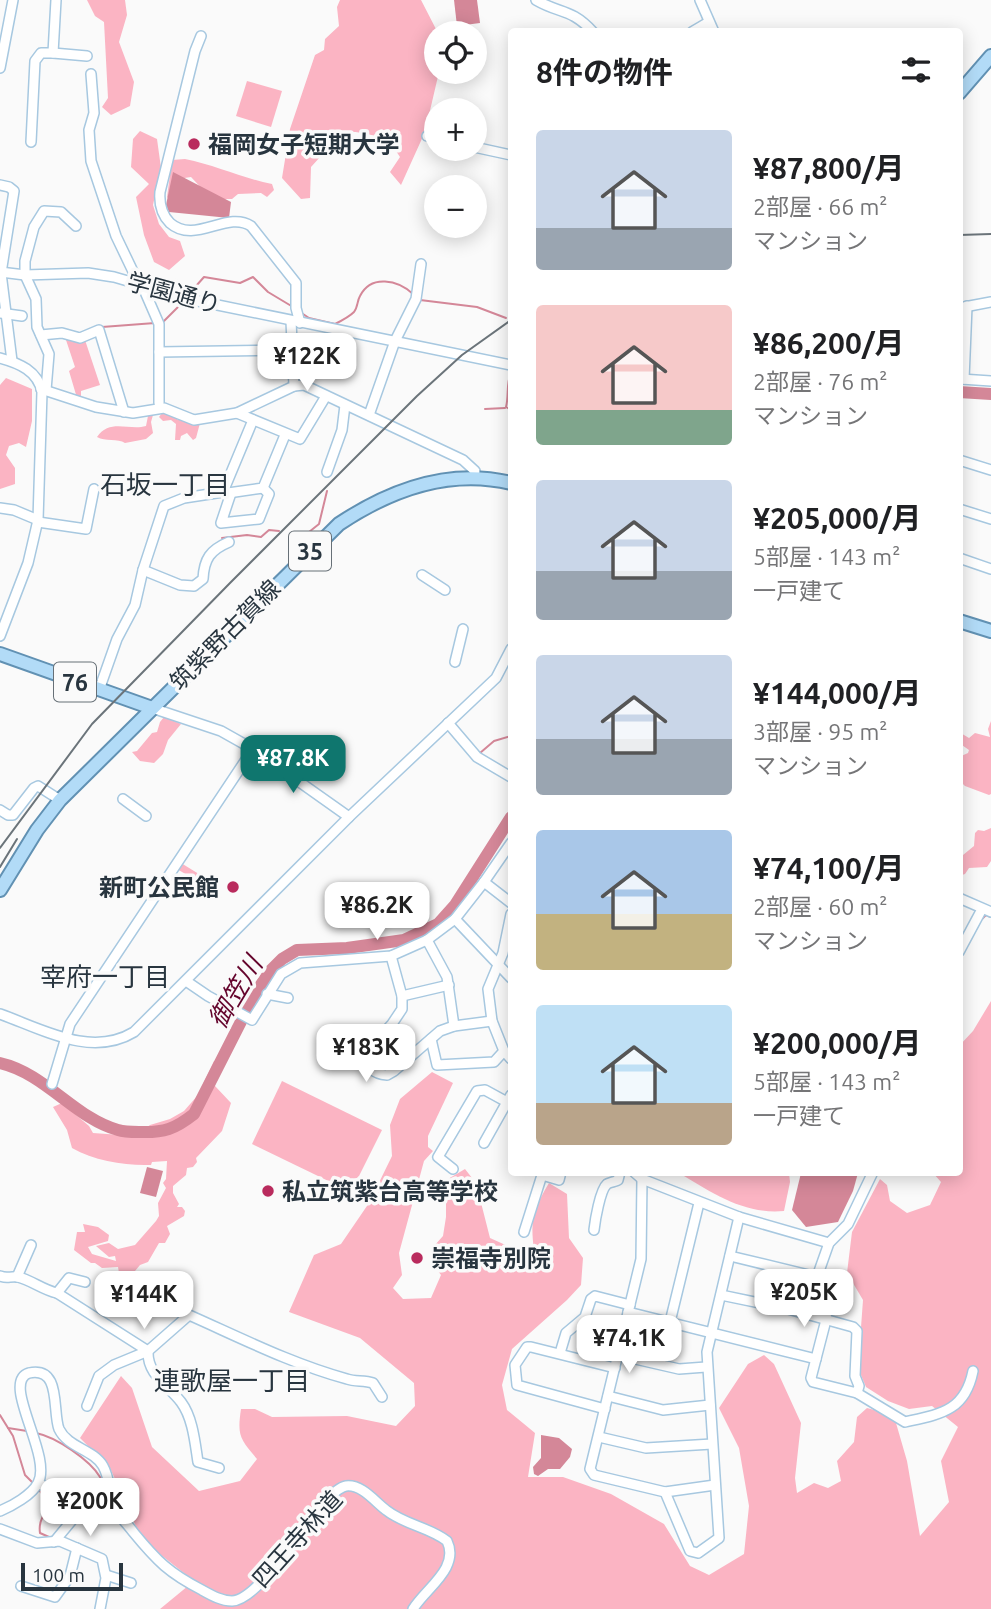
<!DOCTYPE html>
<html lang="ja">
<head>
<meta charset="utf-8">
<style>
	:root { --surface:#fff; --page:#f6f6f6; --text:#202124; --muted:#757577; --accent:#0f766e }
	body { margin:0; font-family:Ubuntu,"Noto Sans JP",sans-serif; background:var(--page); color:var(--text); height:100vh; display:flex; flex-direction:column; font-size:26px; white-space:nowrap }
	* { box-sizing:border-box; margin:0 }
	p { font-size:23px; color:var(--muted) }
	.icon { flex:none; width:38px; height:38px; fill:none; stroke:currentColor; stroke-width:2; stroke-linecap:round; stroke-linejoin:round }
	.map { position:relative; flex:1; overflow:hidden }
	.details { position:absolute; left:508px; top:28px; width:455px; height:1148px; display:flex; flex-direction:column; background:var(--surface); border-radius:7px; box-shadow:0 4px 18px #0003 }
	.details>* { flex:none }
	.tools { position:absolute; left:424px; top:21px; display:grid; gap:14px }
	.tools a { display:grid; place-items:center; width:63px; height:63px; border-radius:50%; background:var(--surface); box-shadow:0 4px 18px #0003; font-size:35px }
	.scale { position:absolute; left:21px; bottom:18px; width:102px; box-sizing:border-box; padding-left:7px; border:4px solid #28353f; border-top:0; font-size:19px; line-height:24px; white-space:nowrap; color:#28353f; -webkit-text-stroke:5px #fafafa; paint-order:stroke }
	.price { position:absolute; translate:-50% -60px; padding:0 16px; border-radius:14px; background:#fff; color:#222; font-size:23px; line-height:46px; filter:drop-shadow(0 2px 4px #0008) }
	.price::after { content:''; position:absolute; left:50%; top:42px; width:21px; height:16px; margin-left:-10px; background:inherit; clip-path:polygon(0 0,100% 0,50% 100%) }
	.price.active { background:var(--accent); color:#fff }
	ul { padding:0; list-style:none }
	li { display:flex; align-items:center; gap:21px; height:175px; padding:0 28px }
	li span { display:grid; place-items:center; flex:none; width:196px; height:140px; border-radius:7px; color:#555 }
	li>.icon { margin-inline-start:auto }
	span .icon { width:84px; height:84px; fill:#fffc; stroke-width:1 }
	li b { font-size:30px }
	h2 { display:flex; justify-content:space-between; align-items:center; height:84px; padding:0 28px; font-size:30px }
	.map>svg:first-child { display:block }
	.green { fill:#fbb4c3 }
	.water { fill:#d48798 }
	.lines { fill:none; stroke-linecap:round; stroke-linejoin:round }
	.stream { stroke:#d48798; stroke-width:2 }
	.river { stroke:#d48798; stroke-width:12 }
	.minor-casing { stroke:#a7c8e0; stroke-width:12 }
	.major-casing { stroke:#6191b3; stroke-width:16 }
	.minor { stroke:#fff; stroke-width:9 }
	.major { stroke:#b2dbf7; stroke-width:12 }
	.rail { stroke:#6b747a; stroke-width:2 }
	.poi-dot { fill:#b92b5d; stroke:#fafafa; stroke-width:2.5 }
	.labels { text-anchor:middle; dominant-baseline:central; stroke-width:7; stroke-linejoin:round; paint-order:stroke }
	.shield { fill:#fafafa; stroke:#677077; stroke-width:2 }
	.shield-label { font-size:23px; font-weight:bold; fill:#28353f }
	.poi-label { font-size:24px; font-weight:bold; fill:#28353f; stroke:#fafafa; text-anchor:start }
	.street-label { font-size:24px; fill:#28353f; stroke:#fafafa }
	.neighbourhood-label { font-size:26px; fill:#28353f; stroke:#fafafa }
	.water-label { font-size:26px; font-style:italic; fill:#64042c; stroke:#fafafa }
</style>
</head>
<body>
<div class="map">
<svg width="991" height="1609" viewBox="0 0 991 1609">
	<rect width="100%" height="100%" fill="#fafafa"/>
	<g class="green">
		<polygon points="87,0 125,0 127,15 119,42 134,82 130,106 111,115 102,107 108,98 104,22 95,16"/>
		<path d="M340,0H421L438,33H436V72H439L425,132L401,185L390,172L400,157C386,132 349,126 325,138L321,156L311,167L310,198L301,199L282,178L290,129L315,55L324,50L325,39L339,26L337,7Z"/>
		<polygon points="247,81 282,91 271,127 236,116"/>
		<polygon points="140,131 157,139 161,168 153,205 159,224 169,237 180,241 185,256 169,270 154,262 144,235 136,197 149,184 131,167 133,139"/>
		<path d="M185,159C215,165 242,178 272,184L274,190L267,197L261,193L238,194L232,199H221L206,193L191,177L178,179L176,208L167,197L172,160Z"/>
		<polygon points="65,337 85,340 100,385 81,391 81,399 77,398 69,371 75,367"/>
		<polygon points="6,378 32,389 32,421 26,447 19,443 9,446 6,455 15,468 15,484 0,489 0,385"/>
		<polygon points="162,413 172,415 178,420 187,419 200,423 196,438 193,440 187,433 181,436 180,440 175,440 176,424 171,420 163,421 159,417"/>
		<path d="M153,415L151,422L153,433L146,439L125,443C118,438 105,442 97,437C110,418 129,431 146,426L148,416Z"/>
		<polygon points="164,717 181,724 168,740 163,754 154,763 140,761 132,752 137,751 152,733 157,732 160,722"/>
		<polygon points="991,721 991,794 989,795 965,786 959,780 959,757 968,753 969,750 959,743 959,732 969,738 975,733 990,737 988,729"/>
		<polygon points="991,828 991,861 987,867 969,868 965,874 959,876 959,855 963,855 974,846 975,833 978,830 984,831"/>
		<polygon points="181,863 220,887 219,894 177,869"/>
		<path d="M991,1001V1609H160L194,1581L142,1540L110,1468L80,1438L121,1376L132,1388L152,1447L199,1491L240,1481L257,1459C240,1439 237,1436 241,1409H255L272,1417L347,1416L396,1426L415,1406L414,1383L360,1338L289,1312L314,1255L341,1244L369,1203L392,1156L390,1125L400,1099L432,1072L453,1083L428,1136V1147L433,1151L424,1161L399,1253L402,1275L393,1288L403,1299L431,1298L441,1275L432,1263L434,1246L443,1236L446,1217V1203L441,1187L448,1179L465,1169L476,1183L490,1238L526,1254L534,1250C530,1219 533,1210 549,1183L567,1194L569,1238L583,1258L581,1285L567,1300L512,1349L502,1385L507,1410L535,1433L528,1477H563L611,1494L664,1524L690,1566L709,1575L744,1554L749,1506L739,1448L719,1408L748,1364L764,1355L774,1364L801,1423L795,1478L797,1493L814,1483L828,1488L841,1481L837,1461L854,1442L857,1417L867,1408L882,1412L896,1423L907,1461L920,1536L949,1502L941,1461L958,1427L932,1406L909,1409L888,1401L866,1387L858,1368L863,1300L847,1273L852,1232L880,1179L887,1185L890,1201L907,1213L930,1205L941,1182L933,1173L959,1172V1046L973,1031Z"/>
		<polygon points="324,1043 339,1055 333,1063 318,1051"/>
		<path d="M214,1061H218L215,1086L231,1103L222,1131L196,1158L197,1162L193,1167L187,1168L186,1175L173,1186V1193L179,1204L177,1207H182L185,1211L184,1216L167,1226L170,1234L165,1243H159L148,1262L140,1265L135,1271L128,1272L125,1280L119,1273L118,1267L102,1268L95,1263H91L74,1250L77,1232H85L83,1224L98,1227L109,1235L108,1241L88,1247L92,1254L116,1261L115,1256L109,1257L96,1246L109,1243L118,1249L135,1245L156,1221L159,1216L158,1203L166,1188L163,1183L166,1179L167,1161L152,1162L151,1165C126,1166 95,1161 72,1148L67,1130L53,1107L62,1103L89,1126L93,1133L135,1136L150,1125L170,1119L184,1111L198,1095Z"/>
		<polygon points="282,1081 382,1130 351,1192 252,1144"/>
		<path d="M679,1173H789L790,1182L784,1211C744,1215 711,1192 679,1173Z"/>
	</g>
	<g class="water">
		<polygon points="454,0 477,0 480,23 457,26"/>
		<polygon points="173,172 231,202 229,218 169,212 166,205"/>
		<polygon points="147,1167 163,1171 156,1197 140,1193"/>
		<polygon points="801,1173 858,1173 853,1191 838,1222 806,1227 792,1210"/>
		<polygon points="541,1435 559,1438 572,1449 570,1457 560,1469 548,1469 538,1476 534,1474 533,1467 541,1458"/>
	</g>
	<g class="lines">
		<g class="stream">
			<polyline points="189,294 204,277 240,283 253,277 268,292 293,307"/>
			<polyline points="420,300 477,307 506,318"/>
			<path d="M303,314L309,318L335,324C341,321 349,317 354,312C358,307 357,301 360,296C371,274 398,280 413,294"/>
			<polyline points="163,322 182,303"/>
			<polyline points="102,327 155,323"/>
			<path d="M511,373C506,383 509,396 506,407L511,410"/>
			<polyline points="485,409 505,408"/>
			<polyline points="294,533 304,536 319,524 327,491"/>
			<polyline points="222,538 247,535 261,537 269,530 279,531"/>
			<polyline points="480,753 494,741 511,736"/>
			<polyline points="982,919 986,915 991,917"/>
			<polyline points="0,1415 13,1436 25,1475 34,1484"/>
			<polyline points="8,1428 27,1431"/>
			<path d="M36,1433C56,1437 90,1460 100,1477C106,1487 104,1500 111,1509"/>
			<path d="M37,1488L52,1504C45,1513 38,1520 40,1533L49,1537"/>
		</g>
		<g class="river">
			<polyline points="959,392 991,394"/>
			<path d="M0,1063C45,1073 76,1119 118,1130C124,1132 133,1132 139,1132C164,1133 175,1129 194,1114L256,992L271,970L282,959L297,950L347,948L404,940L438,924L455,905L511,817"/>
		</g>
		<g class="minor-casing">
			<g id="minor">
				<path d="M536,0C560,14 571,8 593,32"/>
				<polyline points="700,0 714,32"/>
				<polyline points="692,32 709,22"/>
				<path d="M201,36L195,51L160,192C159,204 161,214 170,223C195,245 227,210 251,226L296,283V308L300,323"/>
				<polyline points="53,53 87,56"/>
				<polyline points="0,68 13,0"/>
				<polyline points="91,74 94,113 89,130 91,161 116,236 139,284"/>
				<polyline points="427,136 436,138"/>
				<polyline points="31,142 35,61 41,53 53,53 56,0"/>
				<polyline points="474,147 511,155"/>
				<polyline points="0,185 9,187 14,191 1,273 12,361"/>
				<polyline points="0,272 25,275 88,273 114,277 193,300 511,365"/>
				<polyline points="142,285 159,324 159,403"/>
				<polyline points="959,308 991,302"/>
				<polyline points="0,313 22,316"/>
				<polyline points="41,335 62,333 80,338 99,330 124,412"/>
				<polyline points="159,352 292,350"/>
				<path d="M0,358C19,363 38,371 42,392L38,520L28,563L0,636"/>
				<polyline points="961,379 991,381"/>
				<polyline points="964,379 967,306"/>
				<polyline points="294,386 304,385 463,460 475,471 474,478"/>
				<polyline points="41,389 96,407 133,413 164,408 194,420 237,413 294,386 291,321"/>
				<polyline points="46,390 49,354 37,327 36,299 25,275 25,261 34,227 44,211 61,212 76,226"/>
				<polyline points="237,413 300,439 326,396"/>
				<polyline points="369,415 395,341 416,299 421,264"/>
				<polyline points="959,460 991,470"/>
				<polyline points="327,472 342,430 345,405"/>
				<polyline points="228,493 263,488 285,435"/>
				<polyline points="231,493 221,523 259,519 269,494 263,488"/>
				<polyline points="0,508 14,510 38,520"/>
				<polyline points="959,509 991,519"/>
				<polyline points="38,522 86,529 94,489"/>
				<polyline points="959,558 991,569"/>
				<path d="M143,570L180,585L194,586L203,579C204,559 210,550 229,542"/>
				<polyline points="422,575 445,590"/>
				<polyline points="455,662 463,629"/>
				<polyline points="99,690 117,639 135,605 143,570 164,506 184,498 223,492 253,420"/>
				<polyline points="152,708 221,731 253,749 349,817"/>
				<polyline points="448,723 477,757 511,777"/>
				<polyline points="123,799 146,816"/>
				<polyline points="0,810 8,815 13,815 34,788 38,786 60,800"/>
				<polyline points="484,882 511,903"/>
				<polyline points="959,898 991,912"/>
				<polyline points="511,914 503,953 488,989 492,1021 504,1051 511,1059"/>
				<polyline points="455,919 511,978"/>
				<polyline points="427,940 447,977 454,1026"/>
				<polyline points="959,952 982,909"/>
				<path d="M391,956L402,996V1009L392,1024L364,1054C365,1067 374,1074 387,1075L394,1071L440,1031L454,1026L492,1021"/>
				<polyline points="186,981 208,996 252,1020 281,974 300,963 391,956 427,940 455,919 484,882 511,843"/>
				<polyline points="267,994 288,998"/>
				<polyline points="402,996 449,985"/>
				<path d="M0,1014C42,1029 91,1058 134,1032L349,817L496,678L511,649"/>
				<polyline points="431,1039 437,1065 494,1062 504,1051"/>
				<polyline points="52,1084 70,1024 253,749"/>
				<polyline points="484,1143 511,1095"/>
				<polyline points="453,1169 438,1157 477,1091 485,1090 507,1102"/>
				<polyline points="634,1172 642,1179 739,1217 829,1243"/>
				<path d="M873,1172L848,1224L829,1243L817,1277L827,1305L826,1320L811,1378L813,1382L857,1393L905,1422C941,1414 965,1411 973,1371"/>
				<polyline points="642,1179 641,1259 590,1469 594,1475 665,1492 715,1485"/>
				<path d="M594,1230C595,1221 600,1190 607,1184C608,1183 617,1181 618,1180L620,1172"/>
				<polyline points="524,1232 542,1175 559,1180 561,1172"/>
				<polyline points="730,1256 817,1277"/>
				<path d="M0,1276C7,1279 10,1276 18,1277C31,1280 43,1290 57,1293L148,1351C147,1375 168,1385 181,1402C193,1418 195,1443 198,1462L219,1468"/>
				<polyline points="17,1277 31,1245"/>
				<polyline points="57,1293 69,1278 85,1282"/>
				<polyline points="721,1295 788,1309 853,1327 857,1331 855,1376 859,1386 857,1393"/>
				<polyline points="628,1312 816,1359"/>
				<polyline points="670,1322 699,1203"/>
				<polyline points="560,1353 566,1333 585,1317 591,1299 595,1296 630,1305"/>
				<polyline points="618,1355 679,1369 706,1367"/>
				<polyline points="608,1396 663,1410 710,1405"/>
				<path d="M87,1406L99,1376L114,1365L148,1351L189,1315C241,1338 292,1364 347,1379C355,1382 364,1380 373,1383L382,1397"/>
				<polyline points="605,1409 517,1385 515,1365 527,1347 531,1347 615,1368"/>
				<polyline points="599,1437 646,1448 712,1444"/>
				<polyline points="38,1484 62,1491 77,1510 73,1519 54,1542"/>
				<polyline points="665,1492 690,1551 698,1553 719,1538 707,1352 739,1217"/>
				<path d="M0,1511C12,1506 32,1495 38,1483C53,1456 0,1382 29,1373C62,1366 52,1411 59,1429C68,1448 93,1449 103,1466C111,1480 109,1498 117,1512C122,1519 129,1526 134,1533C157,1561 169,1573 202,1590C211,1595 221,1601 232,1601C266,1599 319,1491 346,1486C362,1484 375,1502 386,1510C405,1525 429,1527 447,1541C460,1568 426,1588 413,1609"/>
				<polyline points="0,1529 37,1543 60,1541 102,1559 106,1578 100,1609"/>
				<polyline points="106,1575 131,1583"/>
				<polyline points="21,1586 55,1597 70,1576 77,1548"/>
			</g>
		</g>
		<g class="major-casing">
			<g id="major">
				<polyline points="959,93 991,56"/>
				<polyline points="959,621 991,631"/>
				<polyline points="0,654 152,708"/>
				<path d="M0,890L37,830L60,800L339,524C390,490 449,468 511,483"/>
			</g>
		</g>
		<use href="#minor" class="minor"/>
		<use href="#major" class="major"/>
		<g class="rail">
			<polyline points="959,235 991,234"/>
			<polyline points="0,848 92,724 230,583 417,396 462,355 511,320"/>
			<polyline points="0,867 17,839"/>
		</g>
	</g>
	<g class="poi-dot">
		<circle cx="194" cy="144" r="7"/>
		<circle cx="233" cy="887" r="7"/>
		<circle cx="268" cy="1191" r="7"/>
		<circle cx="417" cy="1258" r="7"/>
	</g>
	<g class="labels">
		<g class="shield">
			<rect x="289" y="531.5" width="42" height="39" rx="5"/>
			<rect x="54" y="662.5" width="42" height="39" rx="5"/>
		</g>
		<g class="shield-label">
			<text x="310" y="551">35</text>
			<text x="75" y="682">76</text>
		</g>
		<g class="poi-label">
			<text x="208" y="144">福岡女子短期大学</text>
			<text x="219" y="887" text-anchor="end">新町公民館</text>
			<text x="282" y="1191">私立筑紫台高等学校</text>
			<text x="431" y="1258">崇福寺別院</text>
		</g>
		<g class="street-label">
			<text transform="translate(174 293) rotate(15)">学園通り</text>
			<text transform="translate(225 635) rotate(-45)">筑紫野古賀線</text>
			<text transform="translate(297 1539) rotate(-48)">四王寺林道</text>
		</g>
		<g class="neighbourhood-label">
			<text x="165" y="484">石坂一丁目</text>
			<text x="105" y="976">宰府一丁目</text>
			<text x="232" y="1380">連歌屋一丁目</text>
		</g>
		<g class="water-label">
			<text transform="translate(235 992) rotate(-59)">御笠川</text>
		</g>
	</g>
</svg>
<div class="tools">
<a><svg class="icon" aria-label="locate" viewBox="0 0 24 24"><circle cx="12" cy="12" r="6"/><path d="M12 2v4M12 18v4M2 12h4M18 12h4"/></svg></a>
<a>+</a>
<a>−</a>
</div>
<div class="scale">100 m</div>
<b class="price" style="left:307px;top:393px">¥122K</b>
<b class="price active" style="left:293px;top:795px">¥87.8K</b>
<b class="price" style="left:377px;top:942px">¥86.2K</b>
<b class="price" style="left:366px;top:1084px">¥183K</b>
<b class="price" style="left:804px;top:1329px">¥205K</b>
<b class="price" style="left:144px;top:1331px">¥144K</b>
<b class="price" style="left:629px;top:1375px">¥74.1K</b>
<b class="price" style="left:90px;top:1538px">¥200K</b>
<section class="details">
<h2>8件の物件<svg class="icon" aria-label="filters" viewBox="0 0 24 24"><path d="M4 7h16M4 17h16"/><circle cx="9" cy="7" r="2"/><circle cx="15" cy="17" r="2"/></svg></h2>
<ul>
<li><span style="background:linear-gradient(#c9d6e8 70%,#9aa5b1 0)"><svg class="icon" aria-label="home" viewBox="0 0 24 24"><path d="M3 11l9-7 9 7M6 9v11h12V9"/></svg></span><div><b>¥87,800/月</b><p>2部屋 · 66 m²</p><p>マンション</p></div></li>
<li><span style="background:linear-gradient(#f6c9c9 75%,#7fa58c 0)"><svg class="icon" aria-label="home" viewBox="0 0 24 24"><path d="M3 11l9-7 9 7M6 9v11h12V9"/></svg></span><div><b>¥86,200/月</b><p>2部屋 · 76 m²</p><p>マンション</p></div></li>
<li><span style="background:linear-gradient(#c9d6e8 65%,#9aa5b1 0)"><svg class="icon" aria-label="home" viewBox="0 0 24 24"><path d="M3 11l9-7 9 7M6 9v11h12V9"/></svg></span><div><b>¥205,000/月</b><p>5部屋 · 143 m²</p><p>一戸建て</p></div></li>
<li><span style="background:linear-gradient(#c9d6e8 60%,#9aa5b1 0)"><svg class="icon" aria-label="home" viewBox="0 0 24 24"><path d="M3 11l9-7 9 7M6 9v11h12V9"/></svg></span><div><b>¥144,000/月</b><p>3部屋 · 95 m²</p><p>マンション</p></div></li>
<li><span style="background:linear-gradient(#a9c7e8 60%,#c2b280 0)"><svg class="icon" aria-label="home" viewBox="0 0 24 24"><path d="M3 11l9-7 9 7M6 9v11h12V9"/></svg></span><div><b>¥74,100/月</b><p>2部屋 · 60 m²</p><p>マンション</p></div></li>
<li><span style="background:linear-gradient(#bfe0f5 70%,#b9a48a 0)"><svg class="icon" aria-label="home" viewBox="0 0 24 24"><path d="M3 11l9-7 9 7M6 9v11h12V9"/></svg></span><div><b>¥200,000/月</b><p>5部屋 · 143 m²</p><p>一戸建て</p></div></li>
</ul>
</section>
</div>
</body>
</html>
